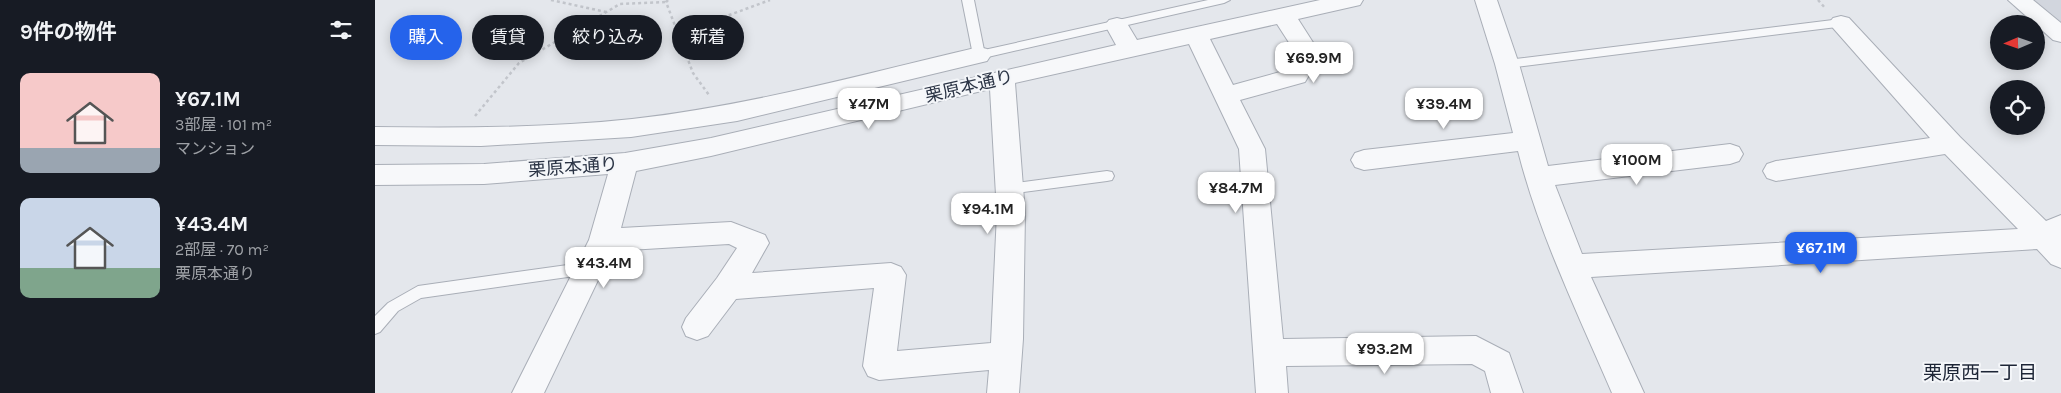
<!DOCTYPE html>
<html lang="ja">
<head>
<meta charset="utf-8">
<style>
	:root { --surface:#171b24; --page:#20242c; --text:#f1f3f6; --muted:#9ea1a6; --accent:#2563eb }
	body { margin:0; font-family:Karla,"Noto Sans JP",sans-serif; background:var(--page); color:var(--text); height:100vh; display:flex; flex-direction:column; font-size:19px; white-space:nowrap }
	* { box-sizing:border-box; margin:0 }
	p { font-size:16px; color:var(--muted) }
	.icon { flex:none; width:28px; height:28px; fill:none; stroke:currentColor; stroke-width:2; stroke-linecap:round; stroke-linejoin:round }
	.map { position:relative; flex:1; overflow:hidden }
	.drawer { display:flex; flex-direction:column; background:var(--surface); width:375px }
	.drawer>* { flex:none }
	.guide { position:absolute; left:15px; top:15px; width:475px; height:45px; display:flex; gap:10px }
	.needle { width:32px; rotate:268deg }
	.fabs { position:absolute; left:1615px; top:15px; display:grid; gap:10px }
	.fabs a { display:grid; place-items:center; width:55px; height:55px; border-radius:50%; background:var(--surface); box-shadow:0 2px 12px #0003; font-size:25px }
	.price { position:absolute; translate:-50% -42px; padding:0 11px; border-radius:10px; background:#fff; color:#222; font-size:16px; line-height:32px; filter:drop-shadow(0 1px 2px #0008) }
	.price::after { content:''; position:absolute; left:50%; top:30px; width:15px; height:11px; margin-left:-8px; background:inherit; clip-path:polygon(0 0,100% 0,50% 100%) }
	.price.selected { background:var(--accent); color:#fff }
	ul { padding:0; list-style:none }
	li { display:flex; align-items:center; gap:15px; height:125px; padding:0 20px }
	li span { display:grid; place-items:center; flex:none; width:140px; height:100px; border-radius:10px; color:#555 }
	li>.icon { margin-inline-start:auto }
	span .icon { width:60px; height:60px; fill:#fffc; stroke-width:1 }
	li b { font-size:21px }
	h2 { display:flex; justify-content:space-between; align-items:center; height:60px; padding:0 20px; font-size:21px }
	.chip { padding:0 18px; border-radius:22px; background:var(--surface); box-shadow:0 2px 12px #0003; font-size:18px; line-height:45px }
	.chip.selected { background:var(--accent); color:#fff }
	main { display:flex; flex:1; min-height:0 }
	.map>svg:first-child { display:block }
	.built { fill:#d2d6de }
	.lines { fill:none; stroke-linecap:round; stroke-linejoin:round }
	.lane-casing { stroke:#a9aeb7; stroke-width:2 }
	.street-casing { stroke:#a9aeb7; stroke-width:2 }
	.path { stroke:#c2c5cb; stroke-width:2.5; stroke-dasharray:3 3; stroke-linecap:butt }
	.lane { fill:#f7f8fa; fill-rule:evenodd }
	.street { fill:#f7f8fa; fill-rule:evenodd }
	.labels { text-anchor:middle; dominant-baseline:central; stroke-width:4; stroke-linejoin:round; paint-order:stroke }
	.street-label { font-size:18px; fill:#2b3445; stroke:#f4f6f9 }
	.neighbourhood-label { font-size:19px; fill:#1d2536; stroke:#f4f6f9 }
</style>
</head>
<body>
<main>
<section class="drawer">
<h2>9件の物件<svg class="icon" aria-label="filters" viewBox="0 0 24 24"><path d="M4 7h16M4 17h16"/><circle cx="9" cy="7" r="2"/><circle cx="15" cy="17" r="2"/></svg></h2>
<ul>
<li><span style="background:linear-gradient(#f6c9c9 75%,#9aa5b1 0)"><svg class="icon" aria-label="home" viewBox="0 0 24 24"><path d="M3 11l9-7 9 7M6 9v11h12V9"/></svg></span><div><b>¥67.1M</b><p>3部屋 · 101 m²</p><p>マンション</p></div></li>
<li><span style="background:linear-gradient(#c9d6e8 70%,#7fa58c 0)"><svg class="icon" aria-label="home" viewBox="0 0 24 24"><path d="M3 11l9-7 9 7M6 9v11h12V9"/></svg></span><div><b>¥43.4M</b><p>2部屋 · 70 m²</p><p>栗原本通り</p></div></li>
</ul>
</section>
<div class="map">
<svg width="1686" height="393" viewBox="0 0 1686 393">
	<rect width="100%" height="100%" fill="#e4e7ec"/>
	<polygon class="built" points="1656,0 1686,0 1686,25"/>
	<g class="lines">
		<g class="lane-casing">
			<g id="lane">
				<polygon points="587,0 599,0 609,50 833,0 855,0 849,3 604,59 598,55"/>
				<polygon points="1466,19 1472,23 1470,26 1132,68 1126,64 1132,60"/>
				<polygon points="732,171 737,172 739,176 737,180 732,181 634,194 629,193 627,189 629,185 634,184"/>
				<polygon points="214,262 219,264 221,268 219,272 214,274 46,298 23,311 5,332 0,334 0,316 13,303 43,286"/>
			</g>
		</g>
		<g class="street-casing">
			<g id="street">
				<path d="M945,0H988L985,5L923,19L946,55L930,82L865,100L890,149L908,339L1101,336L1134,353L1148,393H1116L1110,371L1097,364L911,366L913,393H881L864,149L814,44L640,83L650,213L648,339L644,393H612L614,370L504,380L493,376L488,366L499,288L361,299L333,336L322,340L311,336L307,327L311,318L342,278L362,248L354,244L237,251L169,393H137L214,240L233,174L109,184L0,185V165L109,164L250,153L336,138L741,45L730,25L734,20L742,18L750,20L762,40ZM902,24L922,55L912,70L858,85L835,39ZM615,89L622,213L616,343L522,351L531,275L526,267L516,263L377,273L394,243L390,235L356,222L246,228L261,171L336,156Z"/>
				<path d="M1100,0H1122L1144,64L1173,166L1355,144L1364,147L1368,154L1364,161L1355,164L1180,185L1207,254L1643,229L1570,154L1401,181L1392,178L1388,171L1392,164L1401,161L1555,138L1458,28L1454,23L1458,18L1466,16L1474,18L1585,137L1671,221L1686,215V268L1676,264L1662,249L1216,277L1269,393H1237C1203,314 1164,234 1143,151L989,170L980,167L976,160L980,153L989,150L1138,133L1120,64Z"/>
				<polygon points="1633,0 1658,0 1686,23 1686,42 1678,40"/>
				<path d="M604,47L612,49L616,55L612,61L362,121L256,137L106,146L0,145V127C85,128 172,128 257,119C374,106 489,74 604,47Z"/>
			</g>
		</g>
		<g class="path">
			<polyline points="176,0 231,12"/>
			<polyline points="293,0 291,2 318,73 334,95"/>
			<polyline points="1443,0 1451,9"/>
			<polyline points="303,34 395,0"/>
			<polyline points="100,116 144,63 245,4 291,2"/>
		</g>
		<use href="#lane" class="lane"/>
		<use href="#street" class="street"/>
	</g>
	<g class="labels">
		<g class="street-label">
			<text transform="translate(594 86) rotate(-13)">栗原本通り</text>
			<text transform="translate(198 167) rotate(-4)">栗原本通り</text>
		</g>
		<g class="neighbourhood-label">
			<text x="1605" y="373">栗原西一丁目</text>
		</g>
	</g>
</svg>
<div class="fabs">
<a><svg class="needle" viewBox="-14 -14 28 28"><path d="M0-13l5 13h-10z" fill="#e53935"/><path d="M0 13l5-13h-10z" fill="#9ea1a6"/></svg></a>
<a><svg class="icon" aria-label="locate" viewBox="0 0 24 24"><circle cx="12" cy="12" r="6"/><path d="M12 2v4M12 18v4M2 12h4M18 12h4"/></svg></a>
</div>
<b class="price" style="left:939px;top:84px">¥69.9M</b>
<b class="price" style="left:494px;top:130px">¥47M</b>
<b class="price" style="left:1069px;top:130px">¥39.4M</b>
<b class="price" style="left:1262px;top:186px">¥100M</b>
<b class="price" style="left:861px;top:214px">¥84.7M</b>
<b class="price" style="left:613px;top:235px">¥94.1M</b>
<b class="price selected" style="left:1446px;top:274px">¥67.1M</b>
<b class="price" style="left:229px;top:289px">¥43.4M</b>
<b class="price" style="left:1010px;top:375px">¥93.2M</b>
<div class="guide">
<a class="chip selected">購入</a>
<a class="chip">賃貸</a>
<a class="chip">絞り込み</a>
<a class="chip">新着</a>
</div>
</div>
</main>
</body>
</html>
